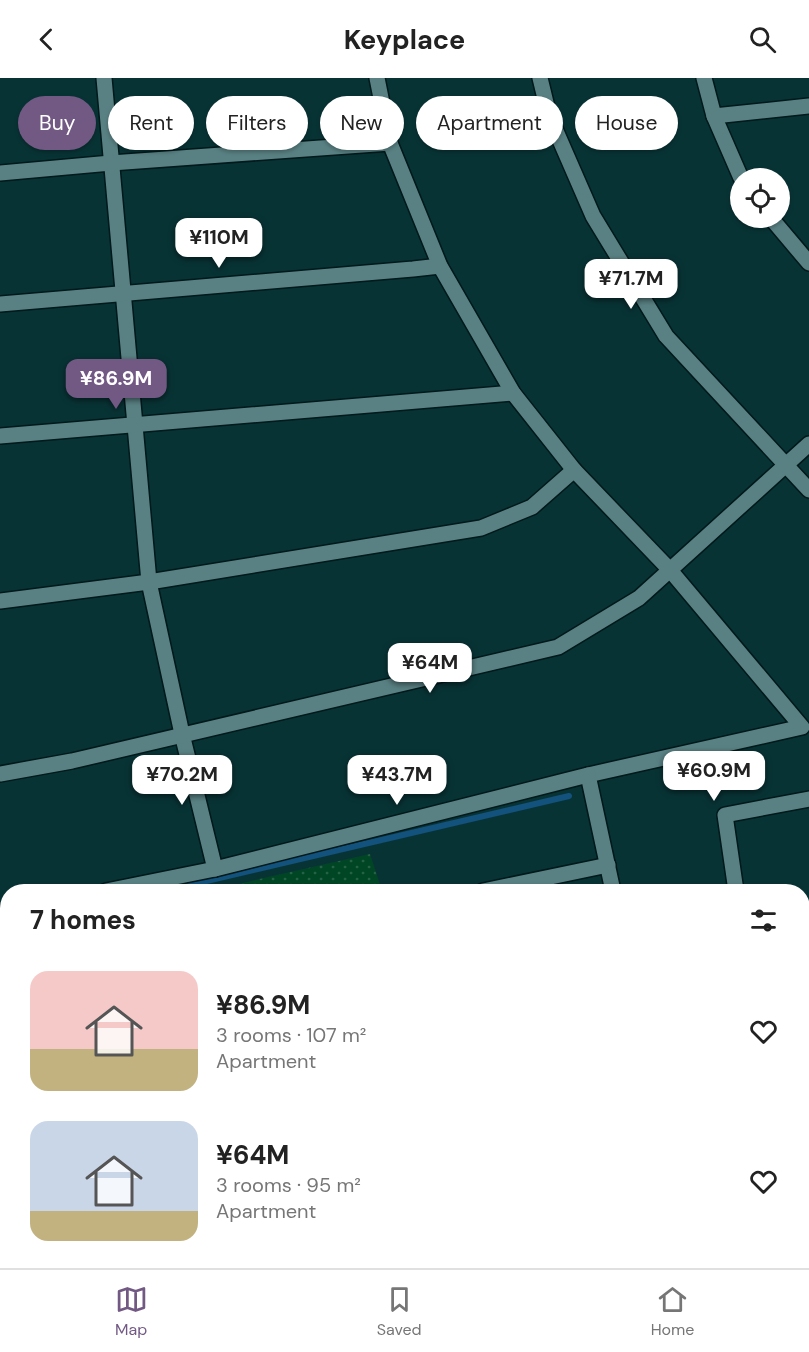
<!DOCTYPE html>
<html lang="en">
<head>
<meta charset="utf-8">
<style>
	:root { --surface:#fff; --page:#f2f2f2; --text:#222; --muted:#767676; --line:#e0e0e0; --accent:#725984 }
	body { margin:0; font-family:"DM Sans",sans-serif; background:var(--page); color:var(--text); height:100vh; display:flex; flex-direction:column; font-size:22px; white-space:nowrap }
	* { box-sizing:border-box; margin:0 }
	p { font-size:20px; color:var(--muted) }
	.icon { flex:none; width:33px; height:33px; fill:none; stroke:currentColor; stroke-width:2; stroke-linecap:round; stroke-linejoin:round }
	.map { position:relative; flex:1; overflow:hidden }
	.sheet { position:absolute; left:0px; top:806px; width:810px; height:386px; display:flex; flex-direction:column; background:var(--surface); border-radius:24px 24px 0 0; box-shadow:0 2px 4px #0004 }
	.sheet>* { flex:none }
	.hud { position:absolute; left:18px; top:18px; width:774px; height:54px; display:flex; gap:12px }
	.fabs { position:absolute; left:730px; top:90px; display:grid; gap:12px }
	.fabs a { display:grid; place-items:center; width:60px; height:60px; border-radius:50%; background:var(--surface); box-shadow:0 2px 4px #0004; font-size:30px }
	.price { position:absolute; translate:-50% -51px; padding:0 14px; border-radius:12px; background:#fff; color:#222; font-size:20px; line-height:39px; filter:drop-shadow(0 2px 3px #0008) }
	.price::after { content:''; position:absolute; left:50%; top:36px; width:18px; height:14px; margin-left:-9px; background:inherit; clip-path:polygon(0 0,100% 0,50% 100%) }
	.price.active { background:var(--accent); color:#fff }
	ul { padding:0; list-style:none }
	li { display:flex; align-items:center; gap:18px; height:150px; padding:0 30px }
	li span { display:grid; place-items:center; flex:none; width:168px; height:120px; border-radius:18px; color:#555 }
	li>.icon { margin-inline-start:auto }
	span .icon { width:72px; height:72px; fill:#fffc; stroke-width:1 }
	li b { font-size:26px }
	h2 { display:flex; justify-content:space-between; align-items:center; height:72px; padding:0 30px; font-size:26px }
	.pill { padding:0 21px; border-radius:27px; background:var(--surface); box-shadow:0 2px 4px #0004; font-size:21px; line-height:54px }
	.pill.active { background:var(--accent); color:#fff }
	header { display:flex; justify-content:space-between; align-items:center; height:78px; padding:0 30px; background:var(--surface); font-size:27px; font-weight:700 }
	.tabs { display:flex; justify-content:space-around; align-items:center; height:84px; border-top:2px solid var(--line); background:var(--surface); font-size:16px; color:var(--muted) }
	.tabs a { display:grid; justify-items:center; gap:3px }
	.tabs .active { color:var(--accent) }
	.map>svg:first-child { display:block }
	.grass { fill:url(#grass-dots) }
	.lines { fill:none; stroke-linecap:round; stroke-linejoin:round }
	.stream { stroke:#12527c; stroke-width:6 }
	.street-casing { stroke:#00191b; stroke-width:18 }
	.secondary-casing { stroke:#00191b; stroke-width:18 }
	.street { stroke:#598183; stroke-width:15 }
	.secondary { stroke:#598183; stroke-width:15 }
</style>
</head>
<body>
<header><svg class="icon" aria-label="back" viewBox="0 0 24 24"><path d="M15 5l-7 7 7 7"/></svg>Keyplace<svg class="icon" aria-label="search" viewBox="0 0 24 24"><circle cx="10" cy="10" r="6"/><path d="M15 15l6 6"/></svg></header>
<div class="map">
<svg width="809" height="1190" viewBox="0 0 809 1190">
	<defs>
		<pattern id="grass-dots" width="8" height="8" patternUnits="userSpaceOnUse" patternTransform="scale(1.5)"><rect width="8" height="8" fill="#004625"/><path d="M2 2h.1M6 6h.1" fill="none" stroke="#246145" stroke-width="1.8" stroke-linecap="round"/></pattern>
	</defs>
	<rect width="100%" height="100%" fill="#083335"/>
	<polygon class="grass" points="370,776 382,813 207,813"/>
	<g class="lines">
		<g class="stream">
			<polyline points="164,813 569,718"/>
			<polyline points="0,888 8,879"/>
		</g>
		<g class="street-casing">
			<g id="street">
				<polyline points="104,0 149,504 182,656 215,791"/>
				<polyline points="377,0 390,65 440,188 513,315 574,392 670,492 802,649 588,697 613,813"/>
				<polyline points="704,0 714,38 741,100"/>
				<polyline points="714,38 809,28"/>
				<polyline points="0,95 111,85 390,65"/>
				<polyline points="771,140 809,185"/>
				<polyline points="0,226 413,191 440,188"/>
				<polyline points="0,358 513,315"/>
				<polyline points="0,523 149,504 481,450 532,429 574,392"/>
				<polyline points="0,696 72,683 558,569 639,520 809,366"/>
				<polyline points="106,813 215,791 588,697"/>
				<polyline points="483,813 608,787"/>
				<polyline points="736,813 725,737 809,721"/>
				<polyline points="0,868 8,859"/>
				<polyline points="802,886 809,885"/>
				<polyline points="0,974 8,981"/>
				<polyline points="802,1045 809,1039"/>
				<polyline points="200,1184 201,1190"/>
				<polyline points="333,1184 334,1190"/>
				<polyline points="736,1184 742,1190"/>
				<polyline points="444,1190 451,1184"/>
				<polyline points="640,1190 647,1184"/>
			</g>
		</g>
		<g class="secondary-casing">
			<polyline id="secondary" points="540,0 549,37 593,138 666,258 809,412"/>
		</g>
		<use href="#street" class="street"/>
		<use href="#secondary" class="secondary"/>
	</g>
</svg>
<div class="fabs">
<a><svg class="icon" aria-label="locate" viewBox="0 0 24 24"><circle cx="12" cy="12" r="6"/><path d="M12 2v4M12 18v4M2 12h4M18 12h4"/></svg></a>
</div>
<b class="price" style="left:219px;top:191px">¥110M</b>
<b class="price" style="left:631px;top:232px">¥71.7M</b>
<b class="price active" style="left:116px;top:332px">¥86.9M</b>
<b class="price" style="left:430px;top:616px">¥64M</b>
<b class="price" style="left:714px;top:724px">¥60.9M</b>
<b class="price" style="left:182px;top:728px">¥70.2M</b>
<b class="price" style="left:397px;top:728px">¥43.7M</b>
<div class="hud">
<a class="pill active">Buy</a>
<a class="pill">Rent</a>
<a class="pill">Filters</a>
<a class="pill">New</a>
<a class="pill">Apartment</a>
<a class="pill">House</a>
</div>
<section class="sheet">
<h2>7 homes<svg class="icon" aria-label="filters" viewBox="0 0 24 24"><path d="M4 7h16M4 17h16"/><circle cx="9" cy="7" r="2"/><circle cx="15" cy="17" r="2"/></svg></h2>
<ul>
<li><span style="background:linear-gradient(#f6c9c9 65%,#c2b280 0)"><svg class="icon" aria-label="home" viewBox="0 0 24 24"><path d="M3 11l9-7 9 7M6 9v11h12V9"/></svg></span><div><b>¥86.9M</b><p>3 rooms · 107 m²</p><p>Apartment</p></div><svg class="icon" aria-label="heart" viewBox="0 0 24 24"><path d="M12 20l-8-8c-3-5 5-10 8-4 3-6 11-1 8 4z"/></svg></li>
<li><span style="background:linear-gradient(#c9d6e8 75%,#c2b280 0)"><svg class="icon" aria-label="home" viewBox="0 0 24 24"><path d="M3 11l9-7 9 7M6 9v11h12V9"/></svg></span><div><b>¥64M</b><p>3 rooms · 95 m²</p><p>Apartment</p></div><svg class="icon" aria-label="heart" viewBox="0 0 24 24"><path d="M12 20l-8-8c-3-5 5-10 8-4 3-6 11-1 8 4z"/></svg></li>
</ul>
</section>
</div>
<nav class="tabs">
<a class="active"><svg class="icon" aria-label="map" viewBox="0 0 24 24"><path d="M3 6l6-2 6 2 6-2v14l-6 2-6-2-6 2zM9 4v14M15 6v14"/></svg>Map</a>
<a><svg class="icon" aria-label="saved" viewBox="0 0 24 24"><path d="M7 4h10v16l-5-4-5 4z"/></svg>Saved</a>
<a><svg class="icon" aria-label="home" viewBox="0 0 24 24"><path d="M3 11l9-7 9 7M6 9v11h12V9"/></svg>Home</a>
</nav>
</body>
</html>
